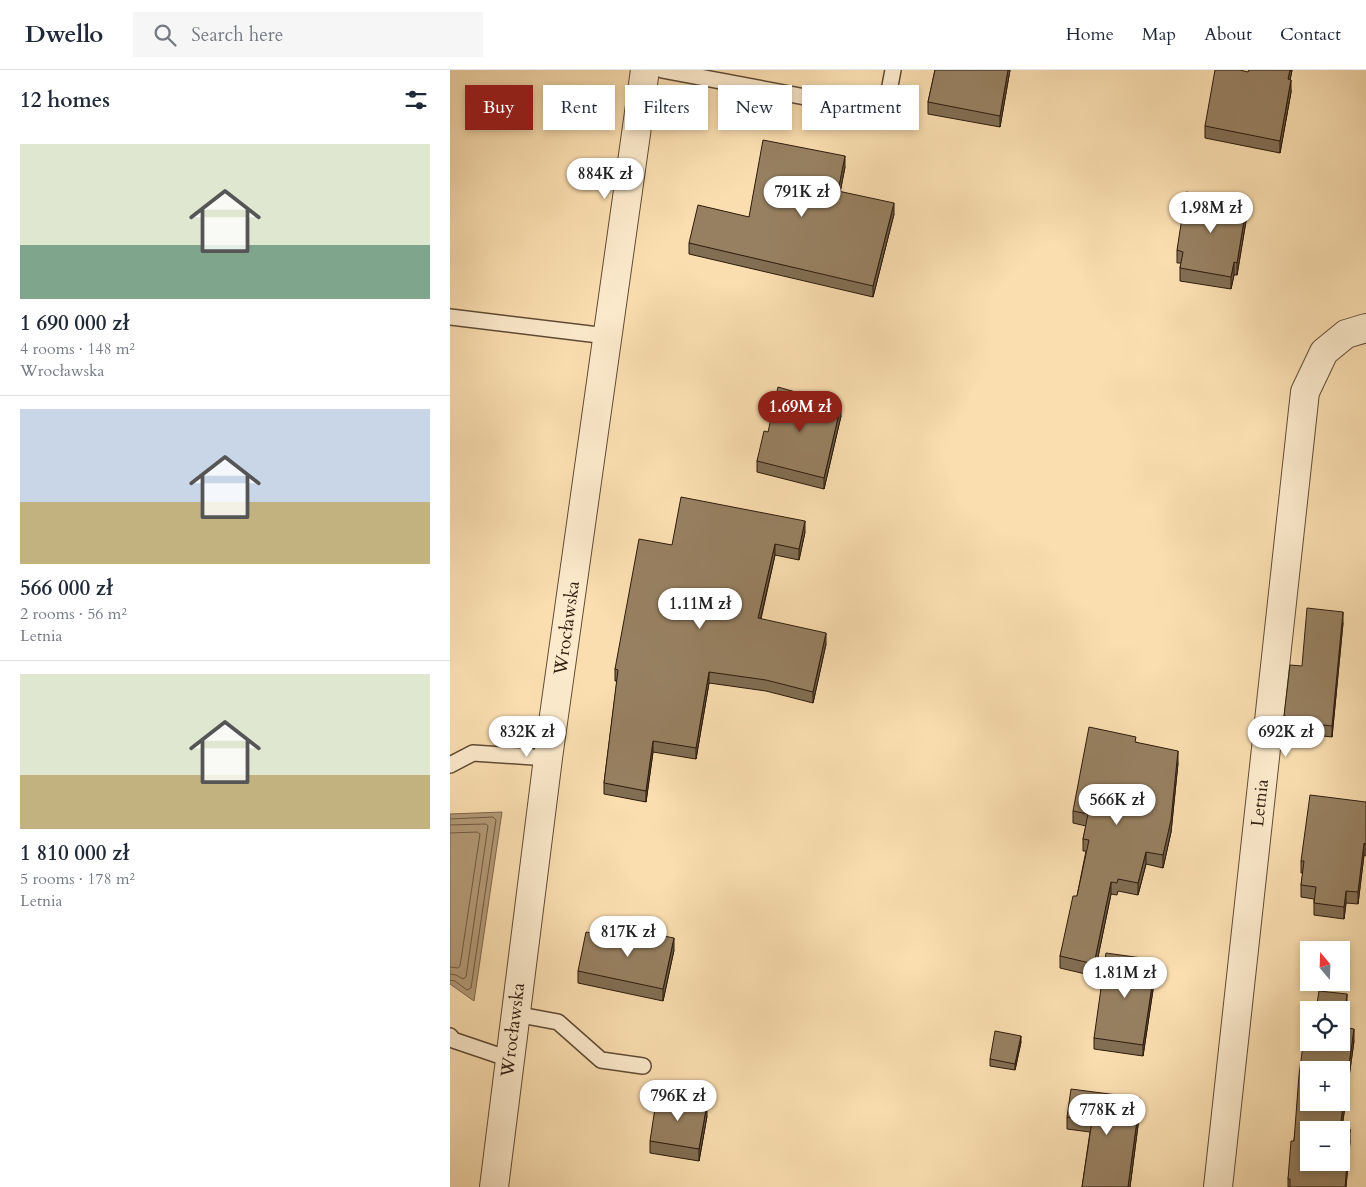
<!DOCTYPE html>
<html lang="en">
<head>
<meta charset="utf-8">
<style>
	:root { --surface:#fff; --page:#f6f6f7; --text:#1f2937; --muted:#747a83; --line:#e0e1e3; --accent:#8f2418 }
	body { margin:0; font-family:Cardo,serif; background:var(--page); color:var(--text); height:100vh; display:flex; flex-direction:column; font-size:19px; white-space:nowrap }
	* { box-sizing:border-box; margin:0 }
	p { font-size:16px; color:var(--muted) }
	.icon { flex:none; width:28px; height:28px; fill:none; stroke:currentColor; stroke-width:2; stroke-linecap:round; stroke-linejoin:round }
	.map { position:relative; flex:1; overflow:hidden }
	.details { display:flex; flex-direction:column; background:var(--surface); width:450px }
	.details>* { flex:none }
	.hud { position:absolute; left:15px; top:15px; width:475px; height:45px; display:flex; gap:10px }
	.needle { width:32px; rotate:341deg }
	.fabs { position:absolute; left:850px; top:871px; display:grid; gap:10px }
	.fabs a { display:grid; place-items:center; width:50px; height:50px; border-radius:0px; background:var(--surface); box-shadow:0 2px 8px #0003; font-size:25px }
	.price { position:absolute; translate:-50% -42px; padding:0 11px; border-radius:18px; background:#fff; color:#222; font-size:16px; line-height:32px; filter:drop-shadow(0 1px 2px #0008) }
	.price::after { content:''; position:absolute; left:50%; top:30px; width:15px; height:11px; margin-left:-8px; background:inherit; clip-path:polygon(0 0,100% 0,50% 100%) }
	.price.selected { background:var(--accent); color:#fff }
	ul { padding:0; list-style:none }
	li { display:grid; align-content:center; gap:10px; height:265px; padding:0 20px }
	li+li { border-top:1px solid var(--line) }
	li span { display:grid; place-items:center; height:155px; border-radius:0px; color:#555 }
	li>.icon { margin-inline-start:auto }
	span .icon { width:90px; height:90px; fill:#fffc; stroke-width:1 }
	li b { font-size:21px }
	h2 { display:flex; justify-content:space-between; align-items:center; height:60px; padding:0 20px; font-size:21px }
	.pill { padding:0 18px; border-radius:0px; background:var(--surface); box-shadow:0 2px 8px #0003; font-size:18px; line-height:45px }
	.pill.selected { background:var(--accent); color:#fff }
	header { display:flex; align-items:center; gap:30px; box-sizing:border-box; height:70px; padding:0 25px; background:var(--surface); border-bottom:1px solid var(--line) }
	header strong { font-size:24px }
	nav { display:flex; gap:28px; margin-inline-start:auto; font-size:18px }
	.search { width:350px; height:45px; background:var(--page); display:flex; align-items:center; gap:12px; box-sizing:border-box; padding:0 18px; border-radius:0px; color:var(--muted); font-size:19px }
	main { display:flex; flex:1; min-height:0 }
	.map>svg:first-child { display:block }
	.water { fill:#b49b78; stroke:#7e674d }
	.lines { fill:none; stroke-linecap:round; stroke-linejoin:round }
	.shore { stroke:#705a42; stroke-width:1 }
	.service-casing { stroke:#604b35; stroke-width:18 }
	.minor-casing { stroke:#604b35; stroke-width:30 }
	.service { stroke:#fceacc; stroke-width:15 }
	.minor { stroke:#fceacc; stroke-width:28 }
	.wall { fill:#826e53; stroke:#2c1a0c }
	.shaded-wall { fill:#6a5a44; stroke:#2c1a0c }
	.building { fill:#978061; stroke:#2c1a0c; fill-rule:evenodd }
	.labels { text-anchor:middle; dominant-baseline:central; stroke-width:4; stroke-linejoin:round; paint-order:stroke }
	.street-label { font-size:18px; fill:#2c1a0c; stroke:#fceacc }
</style>
</head>
<body>
<header>
<strong>Dwello</strong>
<div class="search"><svg class="icon" aria-label="search" viewBox="0 0 24 24"><circle cx="10" cy="10" r="6"/><path d="M15 15l6 6"/></svg>Search here</div>
<nav><a>Home</a><a>Map</a><a>About</a><a>Contact</a></nav>
</header>
<main>
<section class="details">
<h2>12 homes<svg class="icon" aria-label="filters" viewBox="0 0 24 24"><path d="M4 7h16M4 17h16"/><circle cx="9" cy="7" r="2"/><circle cx="15" cy="17" r="2"/></svg></h2>
<ul>
<li><span style="background:linear-gradient(#dfe7d0 65%,#7fa58c 0)"><svg class="icon" aria-label="home" viewBox="0 0 24 24"><path d="M3 11l9-7 9 7M6 9v11h12V9"/></svg></span><div><b>1 690 000 zł</b><p>4 rooms · 148 m²</p><p>Wrocławska</p></div></li>
<li><span style="background:linear-gradient(#c9d6e8 60%,#c2b280 0)"><svg class="icon" aria-label="home" viewBox="0 0 24 24"><path d="M3 11l9-7 9 7M6 9v11h12V9"/></svg></span><div><b>566 000 zł</b><p>2 rooms · 56 m²</p><p>Letnia</p></div></li>
<li><span style="background:linear-gradient(#dfe7d0 65%,#c2b280 0)"><svg class="icon" aria-label="home" viewBox="0 0 24 24"><path d="M3 11l9-7 9 7M6 9v11h12V9"/></svg></span><div><b>1 810 000 zł</b><p>5 rooms · 178 m²</p><p>Letnia</p></div></li>
</ul>
</section>
<div class="map">
<svg width="916" height="1117" viewBox="0 0 916 1117">
	<rect width="100%" height="100%" fill="#fadeb0"/>
	<filter id="stains"><feTurbulence type="fractalNoise" baseFrequency=".004" numOctaves="4"/><feColorMatrix values="0 0 0 0 .2 0 0 0 0 .09 0 0 0 0 .02 0 0 0 .5 -.17"/></filter>
	<radialGradient id="worn" r=".72"><stop offset=".6" stop-color="#630" stop-opacity="0"/><stop offset="1" stop-color="#630" stop-opacity=".3"/></radialGradient>
	<polygon class="water" points="52,742 24,931 0,914 0,744"/>
	<g class="lines">
		<g class="shore">
			<polyline points="0,749 43,747 46,750 21,918 17,920 5,911 0,910"/>
			<polyline points="0,755 36,754 38,756 16,907 13,909 6,905 0,904"/>
			<polyline points="0,763 27,762 30,764 10,896 8,898 0,897"/>
		</g>
		<g class="service-casing">
			<g id="service">
				<polyline points="212,0 435,42 443,0"/>
				<polyline points="0,247 157,266"/>
				<polyline points="0,695 23,683 98,688"/>
				<polyline points="65,944 108,952 151,990 193,996"/>
				<polyline points="0,966 3,970 59,989"/>
			</g>
		</g>
		<g class="minor-casing">
			<g id="minor">
				<polyline points="44,1117 98,688 195,0"/>
				<polyline points="768,1117 855,322 874,282 896,264 916,258"/>
			</g>
		</g>
		<use href="#service" class="service"/>
		<use href="#minor" class="minor"/>
	</g>
	<g class="wall">
		<polygon points="485,0 560,0 550,57 478,44 478,32"/>
		<polygon points="799,0 842,0 840,10 841,22 830,83 755,68 755,56 798,2"/>
		<polygon points="395,97 390,122 444,144 423,227 239,184 239,173 299,147"/>
		<polygon points="797,145 787,205 784,205 781,219 730,211 730,198 731,193 727,193 727,180"/>
		<polygon points="391,346 374,419 307,402 307,391 318,362"/>
		<polygon points="355,462 349,490 325,485 311,549 376,574 363,633 316,621 259,613 246,689 203,682 196,732 154,724 154,713 167,611 165,611 165,599 222,475"/>
		<polygon points="893,553 882,667 847,663 847,659 834,658 834,646"/>
		<polygon points="686,672 728,693 721,762 713,798 696,794 688,825 668,821 667,825 661,824 644,906 610,898 610,886 627,826 636,781 633,781 633,769 636,756 623,753 623,741"/>
		<polygon points="916,732 916,786 914,785 908,834 896,833 894,849 864,845 864,829 851,827 851,815 853,803 851,803 851,791"/>
		<polygon points="185,872 224,880 213,931 128,913 128,901"/>
		<polygon points="706,900 693,986 644,979 644,968"/>
		<polygon points="897,937 894,957 904,971 892,1058 900,1071 896,1117 838,1117 838,1109 859,972"/>
		<polygon points="571,972 565,1000 540,996 540,989"/>
		<polygon points="690,1040 680,1117 632,1117 640,1062 617,1059 617,1047"/>
		<polygon points="257,1046 249,1091 200,1083 200,1071"/>
	</g>
	<g class="shaded-wall">
		<polygon points="558,0 560,0 550,57 550,46"/>
		<polygon points="840,0 842,0 838,21 838,9"/>
		<polygon points="841,10 841,22 830,83 830,71"/>
		<polygon points="395,86 395,97 388,133 388,121"/>
		<polygon points="444,133 444,144 423,227 423,216"/>
		<polygon points="797,133 797,145 787,205 787,193"/>
		<polygon points="784,192 784,205 781,219 781,207"/>
		<polygon points="391,335 391,346 374,419 374,408"/>
		<polygon points="355,451 355,462 349,490 349,479"/>
		<polygon points="325,474 325,485 308,559 308,548"/>
		<polygon points="893,542 893,553 882,667 882,656"/>
		<polygon points="376,563 376,574 363,633 363,622"/>
		<polygon points="259,602 259,613 246,689 246,678"/>
		<polygon points="203,671 203,682 196,732 196,721"/>
		<polygon points="728,681 728,693 721,762 713,798 713,785"/>
		<polygon points="914,773 914,785 908,834 908,822"/>
		<polygon points="696,782 696,794 688,825 688,813"/>
		<polygon points="661,812 661,824 644,906 644,894"/>
		<polygon points="896,821 896,833 894,849 894,837"/>
		<polygon points="224,868 224,880 213,931 213,919"/>
		<polygon points="706,890 706,900 693,986 693,975"/>
		<polygon points="897,924 897,937 893,969 893,957"/>
		<polygon points="904,959 904,971 891,1064 890,1060"/>
		<polygon points="571,966 571,972 565,1000 565,994"/>
		<polygon points="690,1028 690,1040 680,1117 678,1117"/>
		<polygon points="257,1034 257,1046 249,1091 249,1079"/>
		<polygon points="900,1059 900,1071 896,1117 895,1117"/>
	</g>
	<g class="building">
		<polygon points="485,0 558,0 550,46 478,32"/>
		<polygon points="765,0 790,0 798,2 799,0 840,0 838,9 841,10 830,71 755,56"/>
		<polygon points="313,70 395,86 388,121 444,133 423,216 239,173 248,135 299,147"/>
		<polygon points="736,122 797,133 787,193 784,192 781,207 730,198 733,182 727,180"/>
		<polygon points="328,317 391,335 374,408 307,391 314,361 318,362"/>
		<polygon points="231,427 355,451 349,479 325,474 308,548 376,563 363,622 316,610 259,602 246,678 203,671 196,721 154,713 168,600 165,599 189,469 222,475"/>
		<polygon points="857,538 893,542 882,656 847,652 847,648 834,646 840,595 852,596"/>
		<polygon points="639,657 686,667 685,672 728,681 721,750 713,785 696,782 688,813 668,809 667,813 661,812 644,894 610,886 623,826 627,826 639,770 633,769 638,744 623,741"/>
		<polygon points="860,725 916,732 916,774 914,773 908,822 896,821 894,837 864,833 866,817 851,815 854,791 851,791"/>
		<polygon points="188,861 224,868 213,919 128,901 136,862 185,872"/>
		<polygon points="656,883 706,890 693,975 644,968"/>
		<path d="M869,921L897,924L893,957L904,959L890,1058L900,1059L895,1117H840V1109H838L841,1071H844L849,1005L856,953L859,954V972H891V940H866ZM859,1000H891V1032H859ZM859,1060H891V1092H859Z"/>
		<polygon points="545,961 571,966 565,994 540,989"/>
		<polygon points="621,1019 690,1028 678,1117 632,1117 642,1051 617,1047"/>
		<polygon points="207,1025 257,1034 249,1079 200,1071"/>
	</g>
	<g class="labels">
		<g class="street-label">
			<text transform="translate(117 558) rotate(-82)">Wrocławska</text>
			<text transform="translate(810 733) rotate(-84)">Letnia</text>
			<text transform="translate(63 960) rotate(-83)">Wrocławska</text>
		</g>
	</g>
	<rect width="100%" height="100%" filter="url(#stains)"/>
	<rect width="100%" height="100%" fill="url(#worn)"/>
</svg>
<div class="fabs">
<a><svg class="needle" viewBox="-14 -14 28 28"><path d="M0-13l5 13h-10z" fill="#e53935"/><path d="M0 13l5-13h-10z" fill="#747a83"/></svg></a>
<a><svg class="icon" aria-label="locate" viewBox="0 0 24 24"><circle cx="12" cy="12" r="6"/><path d="M12 2v4M12 18v4M2 12h4M18 12h4"/></svg></a>
<a>+</a>
<a>−</a>
</div>
<b class="price" style="left:155px;top:130px">884K zł</b>
<b class="price" style="left:352px;top:148px">791K zł</b>
<b class="price" style="left:761px;top:164px">1.98M zł</b>
<b class="price selected" style="left:350px;top:363px">1.69M zł</b>
<b class="price" style="left:250px;top:560px">1.11M zł</b>
<b class="price" style="left:77px;top:688px">832K zł</b>
<b class="price" style="left:836px;top:688px">692K zł</b>
<b class="price" style="left:667px;top:756px">566K zł</b>
<b class="price" style="left:178px;top:888px">817K zł</b>
<b class="price" style="left:675px;top:929px">1.81M zł</b>
<b class="price" style="left:228px;top:1052px">796K zł</b>
<b class="price" style="left:657px;top:1066px">778K zł</b>
<div class="hud">
<a class="pill selected">Buy</a>
<a class="pill">Rent</a>
<a class="pill">Filters</a>
<a class="pill">New</a>
<a class="pill">Apartment</a>
</div>
</div>
</main>
</body>
</html>
